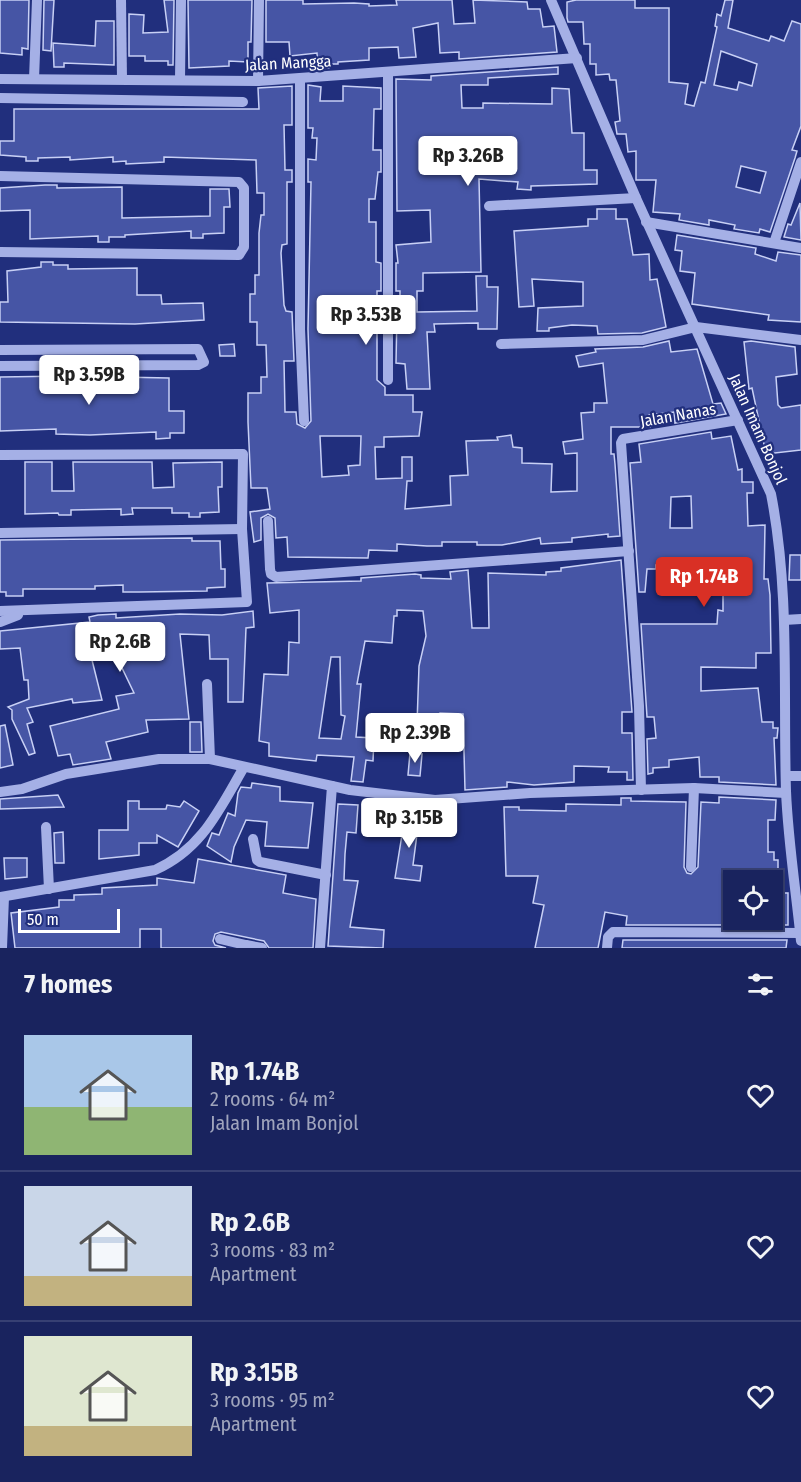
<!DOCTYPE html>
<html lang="en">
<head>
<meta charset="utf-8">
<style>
	:root { --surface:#19235e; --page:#262f67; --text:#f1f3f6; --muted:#9fa4bc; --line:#374073; --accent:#d93025 }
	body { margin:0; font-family:"Fira Sans Condensed",sans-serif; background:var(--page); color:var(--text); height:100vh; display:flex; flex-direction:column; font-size:22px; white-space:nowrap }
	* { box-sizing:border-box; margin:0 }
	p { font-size:20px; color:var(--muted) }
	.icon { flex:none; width:33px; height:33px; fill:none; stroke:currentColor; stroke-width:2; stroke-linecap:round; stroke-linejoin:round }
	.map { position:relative; height:948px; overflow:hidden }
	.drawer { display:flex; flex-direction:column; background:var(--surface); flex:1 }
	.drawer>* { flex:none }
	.tools { position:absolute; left:723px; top:870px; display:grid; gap:12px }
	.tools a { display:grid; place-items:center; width:60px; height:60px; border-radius:0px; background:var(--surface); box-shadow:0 2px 4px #0004,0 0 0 2px var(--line); font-size:30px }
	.scale { position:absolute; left:18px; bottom:15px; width:102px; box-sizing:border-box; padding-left:6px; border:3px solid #fff; border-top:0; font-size:16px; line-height:21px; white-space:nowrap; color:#fff; -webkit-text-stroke:4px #212f7d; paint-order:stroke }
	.price { position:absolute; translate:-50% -51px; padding:0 14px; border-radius:6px; background:#fff; color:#222; font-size:20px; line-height:39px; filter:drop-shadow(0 2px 3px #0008) }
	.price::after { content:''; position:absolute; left:50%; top:36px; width:18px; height:14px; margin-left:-9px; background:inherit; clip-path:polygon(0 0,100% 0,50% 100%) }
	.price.active { background:var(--accent); color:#fff }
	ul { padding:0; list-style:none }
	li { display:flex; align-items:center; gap:18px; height:150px; padding:0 24px }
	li+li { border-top:2px solid var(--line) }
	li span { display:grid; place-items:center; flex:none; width:168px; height:120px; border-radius:0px; color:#555 }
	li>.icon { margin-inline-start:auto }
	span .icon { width:72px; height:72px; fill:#fffc; stroke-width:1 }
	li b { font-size:26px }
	h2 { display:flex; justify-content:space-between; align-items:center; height:72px; padding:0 24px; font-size:26px }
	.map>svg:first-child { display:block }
	.building { fill:#4655a5; stroke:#c8d0f5; stroke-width:1.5; fill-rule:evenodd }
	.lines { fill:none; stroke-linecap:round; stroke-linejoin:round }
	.minor { stroke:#a5b0e6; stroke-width:10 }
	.labels { text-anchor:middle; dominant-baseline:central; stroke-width:4.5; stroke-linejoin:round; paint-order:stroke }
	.street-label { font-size:16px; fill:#fff; stroke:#212f7d }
</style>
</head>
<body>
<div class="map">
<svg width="801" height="948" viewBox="0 0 801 948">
	<rect width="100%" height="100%" fill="#212f7d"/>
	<g class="building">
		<polygon points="0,0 29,0 28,49 22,48 22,55 0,53"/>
		<polygon points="44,0 54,0 51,51 43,50"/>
		<polygon points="164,0 174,0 173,65 168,65 168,61 145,61 145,56 129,56 129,14 144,15 143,33 168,32"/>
		<polygon points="188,0 252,0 251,42 248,42 248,62 229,61 229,66 189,68"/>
		<polygon points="266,0 303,0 303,4 354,3 369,4 369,6 397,5 396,0 452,0 454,24 475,23 473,0 527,2 528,9 540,9 543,27 554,26 557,52 459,59 459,52 440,53 438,23 413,28 416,57 399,58 398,47 369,48 369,60 338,62 338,64 329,64 329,68 318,69 317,53 290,56 289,42 266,42"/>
		<path d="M576,0H635V8H669V82L688,84L685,104L694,106L701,82L705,83L717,27L715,26L717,14L721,16L725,0H733L728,28L769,41L771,36L784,41L792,21L801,24V126L792,150L797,151L795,158L770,232L760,229L759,233L734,229L735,225L709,220V225L679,220L680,214L653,212L656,180H636V151L628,152L626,134H617L615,122L620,121L616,80H610L609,74L596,75V64H590V44H584L583,22H568L567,18V2ZM721,51L757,64L752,86L739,82L737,90L714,85ZM741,166L766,172L760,193L736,187Z"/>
		<polygon points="96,21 114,21 114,65 64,63 64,67 54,67 53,43 95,46"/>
		<polygon points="558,67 558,74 488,78 488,85 461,85 462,108 483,108 483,103 552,104 552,88 569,89 572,133 584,133 584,170 597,170 597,184 531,186 531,190 517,189 518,182 479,179 481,272 423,273 423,291 417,291 417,312 477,311 476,276 487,276 487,287 498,287 497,329 478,329 478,323 434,324 435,332 427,332 430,389 407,389 405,364 396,363 397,313 400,313 400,291 396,291 396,263 398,263 396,245 431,242 430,210 397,211 396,79 431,80 431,76"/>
		<path d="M308,85L321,87L320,101H343V86L381,88V109H374L373,150H381V172H378L375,199H369V222H376V262L381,263V291H377V380L385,387V395H413V412H422L419,436L384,437V447H375L376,479L402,478V457H412V481H407L405,509L451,505L450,476L468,475L466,441L498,440L497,437L511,435L513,447L522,448V463L552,464L551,492L577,491V453L565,454L563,442L583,439L581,413L594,412V403H607L603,363L579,367L576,356L596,352L595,349L643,347L669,341L671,352L697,349L713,404L721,403L726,414L675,423L674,412L649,415L650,427H611V454H614L615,464L620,536L608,537V534L572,538V542L541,544L540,538L502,545H477V542H442V546H427L397,544V551L369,550L368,558L288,557L287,537L276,538L275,518L268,514L261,518V540L254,542L250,512L270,509L267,488H251L248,422V393H261V377H267L266,345H257V322H250V294H255V275H259V233L261,215H264V193H257L256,160L164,157V162L126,164V161L113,162V157L70,160V157L38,158V161H26V157L0,155V141H14V109H259L258,88L292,86V125H284L285,170H292V182H287V244L282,245L281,253L284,305L286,311L292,312L294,361H284L285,412H296L297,424L305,428L311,421L308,329L311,182H308V159L316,160L317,138H312L313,128H308ZM320,436H361L360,465L348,466L349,475L322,477Z"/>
		<polygon points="45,185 57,185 57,188 122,187 122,218 210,216 210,189 229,189 230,207 224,207 224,233 203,234 203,238 191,238 191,231 125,235 125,237 109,237 109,242 98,242 98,236 30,239 30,210 0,211 0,188"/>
		<polygon points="800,203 801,240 784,237 788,224 791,225"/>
		<polygon points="597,209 616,209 616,219 627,219 633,255 649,254 650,280 657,279 666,327 642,333 598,334 597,326 572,325 549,328 549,331 537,331 538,308 583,306 583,282 532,279 534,306 519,307 514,231 588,226 588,219 597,219"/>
		<polygon points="677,235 756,248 755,254 776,261 778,252 801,255 801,322 768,320 769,315 692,304 695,273 680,271 682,251 675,250"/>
		<polygon points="41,262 53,262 53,265 68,265 68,269 137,268 137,295 161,295 162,304 203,303 204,320 135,324 0,322 0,302 8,302 7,271 41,267"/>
		<polygon points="751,341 795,347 797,374 776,377 778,405 781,408 801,405 801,450 766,454 752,388 749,389 744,342"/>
		<polygon points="234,344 235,356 220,356 219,345"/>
		<polygon points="67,376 169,378 169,411 184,411 184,433 170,433 170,438 156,439 156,432 90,435 56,434 56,429 0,431 0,377"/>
		<path d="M711,432L712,439L731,436L738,470L742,469V482H753V493H747L748,526L765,525L764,579H768L770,595L771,653H756V668L701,667V691L758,688L762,722H773V728H778L777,738H774L776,785L719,782V777H700L699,757L669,760V767L653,768V773L648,774L647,739L656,738L654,717H647L641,624H717L718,610L723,611V590H721V577H717V570L678,576L677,567L656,565V569H647L645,592H639L630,463L641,462L639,444ZM691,496L692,528H670L671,497Z"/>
		<polygon points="25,462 52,462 52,491 74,491 73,462 152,462 153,488 174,487 173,463 222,462 222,487 218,487 219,512 200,513 200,517 189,517 189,513 172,513 172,508 132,508 133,514 121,515 121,509 71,510 71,515 59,515 58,513 25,514"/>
		<polygon points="192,538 192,541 220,541 221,569 225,569 225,587 207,588 207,591 139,592 123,592 123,585 95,586 95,589 23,589 23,596 6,596 6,592 0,592 0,540"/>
		<polygon points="790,555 801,555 801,580 789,580"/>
		<path d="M621,560L632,712H622V733H632L633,780H627V772H608L609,767L574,766V782L534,785L507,782V787L465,790L463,714L440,713L439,725L417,724L419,666L426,636L423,611L397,610V616H394L392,643L365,641L357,684H361L356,737L374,738L373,761L366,760L363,782L351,781L354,757L317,755L316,761L269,756V743L259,741L264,674L288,675L289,642L299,643V610L270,613L267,583L361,581V578L415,574L421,575V578L451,579L450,572L468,570L472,628H489L488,573L546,575V572L561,571V568ZM331,657H340L341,715L345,716L341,739L319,738Z"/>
		<polygon points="253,611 254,627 246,628 243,702 228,702 228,659 210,659 209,635 180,634 189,719 146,720 148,732 106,742 111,759 73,765 70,754 58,756 50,726 119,709 116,696 134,693 109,641 88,644 102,700 73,703 72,699 27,708 33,722 27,724 35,753 29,755 12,719 12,710 8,707 29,699 28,680 24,680 20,648 0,649 0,631 90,622 89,617 98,615 116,614 116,618 180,614 222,615"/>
		<polygon points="190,722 201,722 202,752 190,752"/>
		<polygon points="5,725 13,765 0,768 0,726"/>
		<polygon points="410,753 422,754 420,776 408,775"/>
		<polygon points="252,783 280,787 280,801 313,803 308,848 265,846 267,822 246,820 234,847 231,862 207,846 212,833 219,835 228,813 235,816 238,793 241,787 251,788"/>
		<polygon points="58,795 64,807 0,809 0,799"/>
		<polygon points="719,797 776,800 775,820 768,820 768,852 774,852 774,860 778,860 778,878 734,878 734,920 772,920 772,893 788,893 788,925 626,925 627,916 605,912 598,948 535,948 544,905 533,903 538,876 506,876 504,807 519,807 519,810 566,811 566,804 621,805 621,798 631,798 631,801 686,802 684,867 687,873 691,874 698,867 701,802 719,803"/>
		<polygon points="128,801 139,801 139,809 166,809 167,805 180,807 184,801 199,811 178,847 157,835 157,843 139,843 139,855 99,859 99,830 128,830"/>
		<polygon points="338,804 358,805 356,833 347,832 345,854 344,880 358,881 350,927 384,930 383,948 328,946"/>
		<polygon points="406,810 420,811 413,865 422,866 420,881 395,878"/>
		<polygon points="63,832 64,863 55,863 54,833"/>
		<polygon points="4,858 27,858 27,877 5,879"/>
		<polygon points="198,859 286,875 283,893 316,899 313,948 269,948 264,941 221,932 215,934 213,941 215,945 226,948 161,948 161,929 140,929 140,948 15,948 11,913 59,907 59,900 74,900 74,895 102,894 102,888 157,885 157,878 194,883"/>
		<polygon points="623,940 787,940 786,948 622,948"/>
	</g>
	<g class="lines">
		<g class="minor">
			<polyline points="121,0 122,79"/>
			<path d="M551,0L636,198L771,494C790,591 783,692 786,791C788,841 796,891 801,941"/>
			<polyline points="388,72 388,380"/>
			<polyline points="0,79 258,81 577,58"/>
			<polyline points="34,79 37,0"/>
			<polyline points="300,79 300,329 304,421"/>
			<polyline points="180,80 181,0"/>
			<polyline points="258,81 259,0"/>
			<polyline points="0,98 243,102"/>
			<polyline points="0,176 239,182 244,188 244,247 239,255 0,252"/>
			<polyline points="489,206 636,198"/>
			<polyline points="646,222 801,248"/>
			<polyline points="774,243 801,162"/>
			<polyline points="501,344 643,340 696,327 801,340"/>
			<polyline points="0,350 198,349 204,362 198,365 0,366"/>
			<polyline points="0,455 243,454 242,529 247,602 0,611"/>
			<polyline points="268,521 270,569 271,574 276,577 629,551"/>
			<polyline points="0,533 242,529"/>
			<polyline points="784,620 801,619"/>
			<polyline points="0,622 18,615"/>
			<polyline points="207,684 210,759"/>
			<polyline points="786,776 801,776"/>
			<polyline points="641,790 639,706 621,443 623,439 738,420"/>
			<polyline points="0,792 22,789 66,774 159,759 210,759 350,790 435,800 530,793 694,788 786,793"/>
			<polyline points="46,827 49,889"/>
			<polyline points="253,839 257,860 260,862 326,875"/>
			<polyline points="691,867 694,788"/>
			<path d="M0,897L155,870C202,849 219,810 244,767"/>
			<polyline points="220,939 246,945"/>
			<polyline points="2,948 4,897"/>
			<polyline points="246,948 246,945 262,948"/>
			<polyline points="320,948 332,786"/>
			<polyline points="607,948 608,937 613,932 800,933"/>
		</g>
	</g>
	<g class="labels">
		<g class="street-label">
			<text transform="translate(288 63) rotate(-3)">Jalan Mangga</text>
			<text transform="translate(678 415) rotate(-10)">Jalan Nanas</text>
			<text transform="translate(758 429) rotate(66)">Jalan Imam Bonjol</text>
		</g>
	</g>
</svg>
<div class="tools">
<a><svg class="icon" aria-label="locate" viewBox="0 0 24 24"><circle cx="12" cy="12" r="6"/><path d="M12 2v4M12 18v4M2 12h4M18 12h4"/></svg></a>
</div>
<div class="scale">50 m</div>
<b class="price" style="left:468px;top:187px">Rp 3.26B</b>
<b class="price" style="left:366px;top:346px">Rp 3.53B</b>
<b class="price" style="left:89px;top:406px">Rp 3.59B</b>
<b class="price active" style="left:704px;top:608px">Rp 1.74B</b>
<b class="price" style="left:120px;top:673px">Rp 2.6B</b>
<b class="price" style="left:415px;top:764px">Rp 2.39B</b>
<b class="price" style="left:409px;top:849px">Rp 3.15B</b>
</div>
<section class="drawer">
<h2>7 homes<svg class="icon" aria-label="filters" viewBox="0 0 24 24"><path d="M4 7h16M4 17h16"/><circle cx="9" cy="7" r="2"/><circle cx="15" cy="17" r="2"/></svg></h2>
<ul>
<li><span style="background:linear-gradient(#a9c7e8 60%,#8fb573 0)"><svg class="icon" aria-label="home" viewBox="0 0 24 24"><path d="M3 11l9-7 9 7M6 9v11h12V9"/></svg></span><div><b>Rp 1.74B</b><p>2 rooms · 64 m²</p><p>Jalan Imam Bonjol</p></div><svg class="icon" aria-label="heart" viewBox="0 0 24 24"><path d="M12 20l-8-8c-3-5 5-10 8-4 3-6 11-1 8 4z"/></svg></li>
<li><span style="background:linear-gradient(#c9d6e8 75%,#c2b280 0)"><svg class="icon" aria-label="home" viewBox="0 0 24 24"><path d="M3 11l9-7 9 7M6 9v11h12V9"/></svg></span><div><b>Rp 2.6B</b><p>3 rooms · 83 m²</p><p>Apartment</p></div><svg class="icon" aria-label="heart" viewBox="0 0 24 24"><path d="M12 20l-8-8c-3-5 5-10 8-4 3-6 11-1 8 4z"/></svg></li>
<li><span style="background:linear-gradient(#dfe7d0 75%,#c2b280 0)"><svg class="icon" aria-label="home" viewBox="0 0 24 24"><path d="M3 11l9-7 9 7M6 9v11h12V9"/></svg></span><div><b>Rp 3.15B</b><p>3 rooms · 95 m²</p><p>Apartment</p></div><svg class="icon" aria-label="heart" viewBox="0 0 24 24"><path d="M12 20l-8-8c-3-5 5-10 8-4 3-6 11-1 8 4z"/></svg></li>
</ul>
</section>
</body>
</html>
